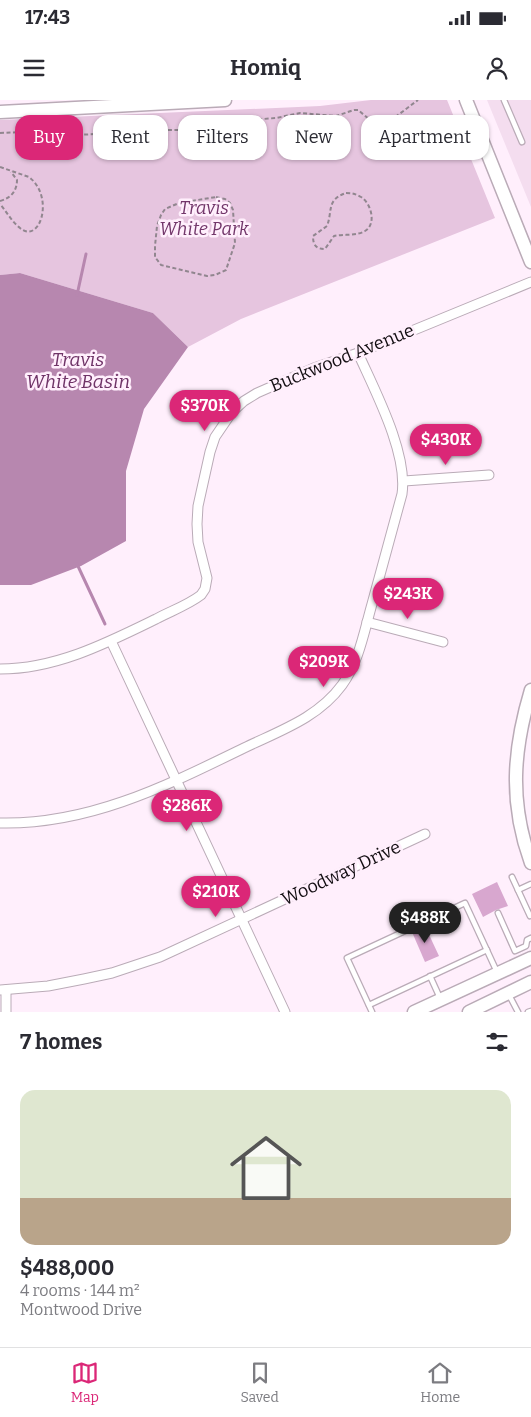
<!DOCTYPE html>
<html lang="en">
<head>
<meta charset="utf-8">
<style>
	:root { --surface:#fff; --page:#f7f7f7; --text:#2b2b33; --muted:#7c7c81; --line:#e1e1e2; --accent:#db2777 }
	body { margin:0; font-family:Bitter,serif; background:var(--page); color:var(--text); height:100vh; display:flex; flex-direction:column; font-size:19px; white-space:nowrap }
	* { box-sizing:border-box; margin:0 }
	p { font-size:16px; color:var(--muted) }
	.icon { flex:none; width:28px; height:28px; fill:none; stroke:currentColor; stroke-width:2; stroke-linecap:round; stroke-linejoin:round }
	.map { position:relative; height:912px; overflow:hidden }
	.details { display:flex; flex-direction:column; background:var(--surface); flex:1 }
	.details>* { flex:none }
	.guide { position:absolute; left:15px; top:15px; width:501px; height:45px; display:flex; gap:10px }
	.price { position:absolute; translate:-50% -42px; padding:0 11px; border-radius:18px; background:var(--accent); color:#fff; font-size:16px; line-height:32px; filter:drop-shadow(0 1px 2px #0008) }
	.price::after { content:''; position:absolute; left:50%; top:30px; width:15px; height:11px; margin-left:-8px; background:inherit; clip-path:polygon(0 0,100% 0,50% 100%) }
	.price.active { background:#222; color:#fff }
	ul { padding:0; list-style:none }
	li { display:grid; align-content:center; gap:10px; height:265px; padding:0 20px }
	li span { display:grid; place-items:center; height:155px; border-radius:15px; color:#555 }
	li>.icon { margin-inline-start:auto }
	span .icon { width:90px; height:90px; fill:#fffc; stroke-width:1 }
	li b { font-size:21px }
	h2 { display:flex; justify-content:space-between; align-items:center; height:60px; padding:0 20px; font-size:21px }
	.tag { padding:0 18px; border-radius:15px; background:var(--surface); box-shadow:0 1px 4px #0004; font-size:18px; line-height:45px }
	.tag.active { background:var(--accent); color:#fff }
	.status { display:flex; justify-content:space-between; align-items:center; height:35px; padding:0 25px; background:var(--surface); direction:ltr }
	.status svg { height:14px; fill:currentColor }
	header { display:flex; justify-content:space-between; align-items:center; height:65px; padding:0 20px; background:var(--surface); font-size:22px; font-weight:700 }
	.tabs { display:flex; justify-content:space-around; align-items:center; height:70px; border-top:1px solid var(--line); background:var(--surface); font-size:14px; color:var(--muted) }
	.tabs a { display:grid; justify-items:center; gap:2px }
	.tabs .active { color:var(--accent) }
	.map>svg:first-child { display:block }
	.built { fill:#f4ddef }
	.green { fill:#e6c5df }
	.water { fill:#b787af }
	.lines { fill:none; stroke-linecap:round; stroke-linejoin:round }
	.stream { stroke:#b787af; stroke-width:3 }
	.building { fill:#d8a7cf }
	.lane-casing { stroke:#baabb7; stroke-width:7 }
	.street-casing { stroke:#baabb7; stroke-width:11 }
	.secondary-casing { stroke:#baabb7; stroke-width:15 }
	.path { stroke:#91868f; stroke-width:2; stroke-dasharray:4 2.5; stroke-linecap:butt }
	.lane { stroke:#fff; stroke-width:4.5 }
	.street { stroke:#fff; stroke-width:9 }
	.secondary { stroke:#fff; stroke-width:12 }
	.labels { text-anchor:middle; dominant-baseline:central; stroke-width:5; stroke-linejoin:round; paint-order:stroke }
	.park-label { font-size:18px; font-style:italic; fill:#72366a; stroke:#ffeffc }
	.street-label { font-size:18px; fill:#120d11; stroke:#ffeffc }
	.water-label { font-size:19px; font-style:italic; fill:#6f3367; stroke:#ffeffc }
</style>
</head>
<body>
<div class="status"><b>17:43</b><svg viewBox="0 0 49 12"><path d="M0 12V9h3v3zM5 12V6h3v6zM10 12V3h3v9zM15 12V0h3v12zM26 1h20v11H26zM47 4h2v5h-2z"/></svg></div>
<header><svg class="icon" aria-label="menu" viewBox="0 0 24 24"><path d="M4 6h16M4 12h16M4 18h16"/></svg>Homiq<svg class="icon" aria-label="person" viewBox="0 0 24 24"><circle cx="12" cy="8" r="4"/><path d="M4 21q1-7 8-7t8 7"/></svg></header>
<div class="map">
<svg width="531" height="912" viewBox="0 0 531 912">
	<rect width="100%" height="100%" fill="#ffeffc"/>
	<polygon class="built" points="487,0 531,0 531,107"/>
	<polygon class="green" points="371,0 447,0 495,118 241,219 188,247 153,213 20,173 0,175 0,20 320,6"/>
	<polygon class="water" points="20,173 153,213 188,247 144,309 126,371 126,441 81,466 31,485 0,485 0,175"/>
	<g class="lines">
		<g class="stream">
			<polyline points="77,195 86,154"/>
			<polyline points="77,464 105,524"/>
		</g>
	</g>
	<g class="building">
		<polygon points="497,782 508,806 496,810 483,817 472,794"/>
		<polygon points="425,826 439,856 425,862 412,832"/>
	</g>
	<g class="lines">
		<g class="lane-casing">
			<g id="lane">
				<polyline points="504,0 522,42"/>
				<polyline points="512,777 518,790"/>
				<polyline points="498,813 515,851 526,846 527,840 531,838"/>
				<polyline points="530,816 518,790 531,784"/>
				<polyline points="430,876 440,898"/>
				<polyline points="508,893 518,912"/>
				<polyline points="369,905 487,850"/>
				<polyline points="372,912 347,858 465,803 497,872"/>
				<polyline points="528,912 531,911"/>
			</g>
		</g>
		<g class="street-casing">
			<g id="street">
				<polyline points="404,381 489,375"/>
				<polyline points="367,522 443,542"/>
				<polyline points="111,541 285,912"/>
				<path d="M0,569C56,569 107,543 156,519C171,511 188,505 201,495L205,489L207,478L198,442L197,424L198,406L210,352L215,337L232,312L244,301L257,293L314,268L358,253L531,182"/>
				<path d="M0,723C89,725 166,686 244,648C279,631 318,618 342,585C359,562 364,532 372,504C382,467 392,431 402,394C408,353 375,291 358,253"/>
				<polyline points="0,890 48,886 84,879 112,873 160,857 425,734"/>
				<polyline points="6,912 6,890"/>
			</g>
		</g>
		<g class="secondary-casing">
			<g id="secondary">
				<polyline points="466,0 531,162"/>
				<polyline points="0,12 225,0"/>
				<path d="M531,590C513,650 509,702 531,763"/>
				<polyline points="414,912 531,858"/>
				<polyline points="469,912 531,882"/>
			</g>
		</g>
		<g class="path">
			<polyline points="0,33 26,32 55,36 117,33 128,35 152,30 181,30 237,21 276,18 300,13 336,16 354,10 358,10 369,19 385,21 394,18 418,0"/>
			<path d="M0,67L29,77C55,97 40,145 20,128C12,122 6,111 0,104"/>
			<path d="M346,93C352,93 356,94 361,97C371,103 377,124 365,131C357,136 344,134 334,136L325,149C316,149 313,145 313,136L327,126C333,110 326,100 346,93Z"/>
			<polygon points="216,97 225,99 230,103 233,110 235,143 226,170 215,175 207,176 161,165 155,157 155,146 157,126 161,115 165,109 179,103"/>
			<path d="M0,101C11,98 17,91 17,80L11,72"/>
		</g>
		<use href="#lane" class="lane"/>
		<use href="#street" class="street"/>
		<use href="#secondary" class="secondary"/>
	</g>
	<g class="labels">
		<g class="park-label">
			<text x="204" y="108">Travis<tspan x="204" dy="21">White Park</tspan></text>
		</g>
		<g class="street-label">
			<text transform="translate(342 258) rotate(-22)">Buckwood Avenue</text>
			<text transform="translate(341 773) rotate(-25)">Woodway Drive</text>
		</g>
		<g class="water-label">
			<text x="78" y="259">Travis<tspan x="78" dy="22">White Basin</tspan></text>
		</g>
	</g>
</svg>
<b class="price" style="left:205px;top:332px">$370K</b>
<b class="price" style="left:446px;top:366px">$430K</b>
<b class="price" style="left:408px;top:520px">$243K</b>
<b class="price" style="left:324px;top:588px">$209K</b>
<b class="price" style="left:187px;top:732px">$286K</b>
<b class="price" style="left:216px;top:818px">$210K</b>
<b class="price active" style="left:425px;top:844px">$488K</b>
<div class="guide">
<a class="tag active">Buy</a>
<a class="tag">Rent</a>
<a class="tag">Filters</a>
<a class="tag">New</a>
<a class="tag">Apartment</a>
</div>
</div>
<section class="details">
<h2>7 homes<svg class="icon" aria-label="filters" viewBox="0 0 24 24"><path d="M4 7h16M4 17h16"/><circle cx="9" cy="7" r="2"/><circle cx="15" cy="17" r="2"/></svg></h2>
<ul>
<li><span style="background:linear-gradient(#dfe7d0 70%,#b9a48a 0)"><svg class="icon" aria-label="home" viewBox="0 0 24 24"><path d="M3 11l9-7 9 7M6 9v11h12V9"/></svg></span><div><b>$488,000</b><p>4 rooms · 144 m²</p><p>Montwood Drive</p></div></li>
</ul>
</section>
<nav class="tabs">
<a class="active"><svg class="icon" aria-label="map" viewBox="0 0 24 24"><path d="M3 6l6-2 6 2 6-2v14l-6 2-6-2-6 2zM9 4v14M15 6v14"/></svg>Map</a>
<a><svg class="icon" aria-label="saved" viewBox="0 0 24 24"><path d="M7 4h10v16l-5-4-5 4z"/></svg>Saved</a>
<a><svg class="icon" aria-label="home" viewBox="0 0 24 24"><path d="M3 11l9-7 9 7M6 9v11h12V9"/></svg>Home</a>
</nav>
</body>
</html>
